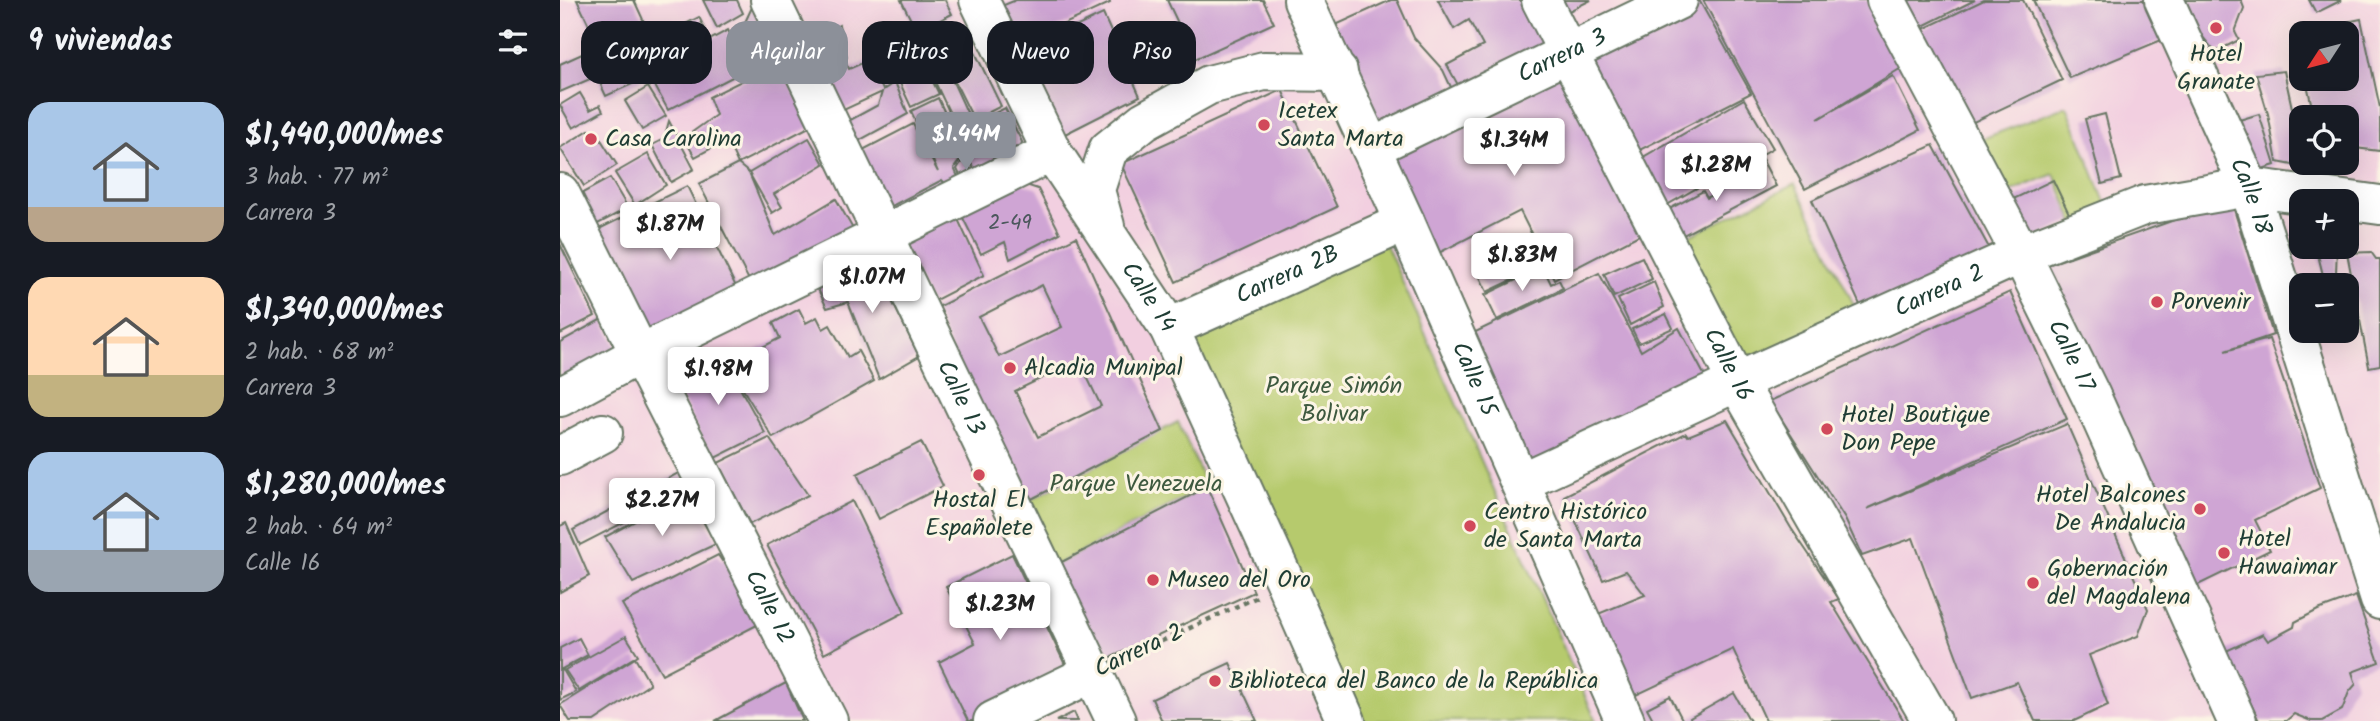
<!DOCTYPE html>
<html lang="es">
<head>
<meta charset="utf-8">
<style>
	:root { --surface:#171b24; --page:#20242c; --text:#f1f3f6; --muted:#9ea1a6; --accent:#8c9099 }
	body { margin:0; font-family:Kalam,sans-serif; background:var(--page); color:var(--text); height:100vh; display:flex; flex-direction:column; font-size:26px; white-space:nowrap }
	* { box-sizing:border-box; margin:0 }
	p { font-size:23px; color:var(--muted) }
	.icon { flex:none; width:38px; height:38px; fill:none; stroke:currentColor; stroke-width:2; stroke-linecap:round; stroke-linejoin:round }
	.map { position:relative; flex:1; overflow:hidden }
	.side { display:flex; flex-direction:column; background:var(--surface); width:560px }
	.side>* { flex:none }
	.top-card { position:absolute; left:21px; top:21px; width:665px; height:63px; display:flex; gap:14px }
	.needle { width:46px; rotate:234deg }
	.buttons { position:absolute; left:1729px; top:21px; display:grid; gap:14px }
	.buttons a { display:grid; place-items:center; width:70px; height:70px; border-radius:14px; background:var(--surface); box-shadow:0 7px 28px #0002; font-size:35px }
	.price { position:absolute; translate:-50% -60px; padding:0 16px; border-radius:7px; background:#fff; color:#222; font-size:23px; line-height:46px; filter:drop-shadow(0 2px 4px #0008) }
	.price::after { content:''; position:absolute; left:50%; top:42px; width:21px; height:16px; margin-left:-10px; background:inherit; clip-path:polygon(0 0,100% 0,50% 100%) }
	.price.active { background:var(--accent); color:#fff }
	ul { padding:0; list-style:none }
	li { display:flex; align-items:center; gap:21px; height:175px; padding:0 28px }
	li span { display:grid; place-items:center; flex:none; width:196px; height:140px; border-radius:21px; color:#555 }
	li>.icon { margin-inline-start:auto }
	span .icon { width:84px; height:84px; fill:#fffc; stroke-width:1 }
	li b { font-size:30px }
	h2 { display:flex; justify-content:space-between; align-items:center; height:84px; padding:0 28px; font-size:30px }
	.chip { padding:0 24px; border-radius:21px; background:var(--surface); box-shadow:0 7px 28px #0002; font-size:24px; line-height:63px }
	.chip.active { background:var(--accent); color:#fff }
	main { display:flex; flex:1; min-height:0 }
	.map>svg:first-child { display:block }
	.built { fill:#f2cfe0; fill-rule:evenodd }
	.green { fill:#b6ca6d; stroke:#6a8450; stroke-width:2 }
	.building { fill:#cfa5d4; fill-rule:evenodd }
	.lines { fill:none; stroke-linecap:round; stroke-linejoin:round }
	.minor-casing { stroke:#677664; stroke-width:42 }
	.path { stroke:#677664; stroke-width:4.5; stroke-dasharray:5 5; stroke-linecap:butt }
	.minor { stroke:#fff; stroke-width:38 }
	.poi-dot { fill:#d1495b; stroke:#fcf5e5; stroke-width:2.5 }
	.labels { text-anchor:middle; dominant-baseline:central; stroke-width:6; stroke-linejoin:round; paint-order:stroke }
	.number-label { font-size:21px; fill:#4b575c }
	.poi-label { font-size:24px; fill:#1f3d34; stroke:#fcf5e5; text-anchor:start }
	.street-label { font-size:24px; fill:#1f3d34; stroke:#fcf5e5 }
	.park-label { font-size:24px; fill:#3d593f; stroke:#fcf5e5 }
</style>
</head>
<body>
<main>
<section class="side">
<h2>9 viviendas<svg class="icon" aria-label="filters" viewBox="0 0 24 24"><path d="M4 7h16M4 17h16"/><circle cx="9" cy="7" r="2"/><circle cx="15" cy="17" r="2"/></svg></h2>
<ul>
<li><span style="background:linear-gradient(#a9c7e8 75%,#b9a48a 0)"><svg class="icon" aria-label="home" viewBox="0 0 24 24"><path d="M3 11l9-7 9 7M6 9v11h12V9"/></svg></span><div><b>$1,440,000/mes</b><p>3 hab. · 77 m²</p><p>Carrera 3</p></div></li>
<li><span style="background:linear-gradient(#ffd9b3 70%,#c2b280 0)"><svg class="icon" aria-label="home" viewBox="0 0 24 24"><path d="M3 11l9-7 9 7M6 9v11h12V9"/></svg></span><div><b>$1,340,000/mes</b><p>2 hab. · 68 m²</p><p>Carrera 3</p></div></li>
<li><span style="background:linear-gradient(#a9c7e8 70%,#9aa5b1 0)"><svg class="icon" aria-label="home" viewBox="0 0 24 24"><path d="M3 11l9-7 9 7M6 9v11h12V9"/></svg></span><div><b>$1,280,000/mes</b><p>2 hab. · 64 m²</p><p>Calle 16</p></div></li>
</ul>
</section>
<div class="map">
<svg width="1820" height="721" viewBox="0 0 1820 721">
	<rect width="100%" height="100%" fill="#fcf5e5"/>
	<filter id="ink" filterUnits="userSpaceOnUse"><feTurbulence type="fractalNoise" baseFrequency=".0143" numOctaves="2"/><feDisplacementMap in="SourceGraphic" scale="14" xChannelSelector="R" yChannelSelector="G"/><feConvolveMatrix kernelMatrix="1 2 1 2 8 2 1 2 1" color-interpolation-filters="sRGB"/></filter>
	<filter id="wash" filterUnits="userSpaceOnUse"><feTurbulence type="fractalNoise" baseFrequency=".00686" numOctaves="4" result="noise"/><feDisplacementMap in="SourceGraphic" scale="28" xChannelSelector="R" yChannelSelector="G"/><feGaussianBlur stdDeviation="1.57" result="paint"/><feColorMatrix in="noise" values="0 0 0 0 0 0 0 0 0 0 0 0 0 0 0 0 0 1.4 0 .05"/><feComposite in="paint" operator="in"/></filter>
	<g filter="url(#wash)">
		<rect width="100%" height="100%" fill="#eedfbd"/>
		<path class="built" d="M0,0H1820V721H0ZM1741,33H1787V79H1741ZM1741,117H1787V163H1741ZM1741,201H1787V247H1741ZM1741,285H1787V331H1741Z"/>
		<g class="green">
			<polygon points="1507,106 1548,210 1514,223 1494,174 1444,194 1422,139"/>
			<polygon points="1235,184 1299,315 1178,374 1115,243"/>
			<polygon points="824,240 1036,721 797,721 620,329"/>
			<polygon points="618,422 647,487 490,568 460,505"/>
		</g>
		<g id="blocks">
			<g class="building">
				<polygon points="17,0 74,0 91,37 80,42 86,54 51,71"/>
				<polygon points="143,0 177,0 183,13 157,28"/>
				<polygon points="341,0 385,0 392,14 357,32"/>
				<polygon points="456,0 549,0 550,3 457,46 439,7"/>
				<polygon points="607,0 703,0 714,23 635,59"/>
				<polygon points="831,0 837,0 854,38 883,70 897,100 815,131 769,28"/>
				<polygon points="878,0 966,0 992,49 904,96 887,65 923,46 909,20 894,29"/>
				<polygon points="991,0 1031,0 999,16"/>
				<polygon points="1137,0 1139,0 1191,93 1068,156 1019,58"/>
				<polygon points="1143,0 1307,0 1343,67 1258,119 1333,76 1360,130 1245,189"/>
				<polygon points="1340,0 1415,0 1355,30"/>
				<polygon points="1424,0 1463,0 1502,80 1405,126 1359,31"/>
				<polygon points="1473,0 1586,0 1604,39 1510,78"/>
				<polygon points="1625,0 1681,0 1684,8 1675,32 1679,40 1655,52 1633,25"/>
				<polygon points="1749,0 1782,0 1756,13"/>
				<polygon points="193,5 217,53 195,62 180,33"/>
				<polygon points="543,14 580,96 497,138 462,52"/>
				<polygon points="139,17 146,31 100,55 92,41"/>
				<polygon points="1801,19 1820,108 1820,151 1787,147 1787,117 1754,117 1746,79 1787,79 1787,33 1741,33 1740,53 1736,33"/>
				<polygon points="398,22 408,41 386,52 376,34"/>
				<polygon points="279,25 287,57 265,70 285,60 289,69 309,60 323,90 335,82 348,114 293,144 283,124 318,105 322,92 275,114 241,47"/>
				<polygon points="168,30 188,69 108,110 88,73"/>
				<polygon points="371,32 384,55 369,63 356,40"/>
				<polygon points="411,44 441,106 414,120 383,58"/>
				<polygon points="33,49 44,73 0,92 0,64"/>
				<polygon points="383,60 422,145 408,152 368,67"/>
				<polygon points="218,63 251,126 178,164 167,140 135,157 124,138 156,115 149,97"/>
				<polygon points="74,65 81,80 46,96 39,81"/>
				<polygon points="367,70 379,94 351,107 340,83"/>
				<polygon points="998,71 1081,234 994,279 960,211 873,256 816,156"/>
				<polygon points="1724,71 1732,108 1745,106 1747,117 1741,117 1741,163 1757,163 1759,170 1717,162 1708,114 1696,74"/>
				<polygon points="88,87 106,116 82,130 65,101"/>
				<polygon points="722,90 777,207 616,282 561,164"/>
				<polygon points="20,93 30,110 40,105 43,111 13,128 0,105"/>
				<polygon points="378,98 404,155 394,168 399,179 389,188 382,180 324,210 295,154 353,124 378,172 351,111"/>
				<polygon points="1184,99 1213,148 1175,170 1163,150 1132,167 1142,185 1098,210 1073,163"/>
				<polygon points="445,108 462,142 457,158 418,177 408,157 427,147 415,123"/>
				<polygon points="1545,114 1561,179 1542,184 1525,119"/>
				<polygon points="1699,114 1715,165 1689,173 1673,122"/>
				<polygon points="109,121 134,169 111,182 92,145 104,139"/>
				<polygon points="29,130 34,138 38,135 57,165 24,186 0,148"/>
				<polygon points="249,138 264,164 214,194 222,207 212,213 189,173 215,235 276,199 293,229 191,284 139,184 178,164 189,173"/>
				<polygon points="1373,145 1433,255 1306,318 1252,200"/>
				<polygon points="88,154 106,185 75,205 55,173"/>
				<polygon points="405,156 415,179 404,184 397,169"/>
				<polygon points="1202,159 1216,186 1112,241 1098,215 1143,191 1147,198 1192,174 1188,166"/>
				<polygon points="50,178 68,208 34,226 17,196"/>
				<polygon points="1493,180 1512,220 1465,243 1445,203"/>
				<polygon points="457,182 478,189 500,233 450,259 445,242 421,254 400,212"/>
				<polygon points="127,186 180,295 92,338 39,229"/>
				<polygon points="1671,200 1713,335 1665,351 1709,339 1760,488 1695,520 1710,550 1632,588 1476,269"/>
				<polygon points="396,215 424,275 370,303 341,241"/>
				<path d="M516,237L603,431L460,505L374,309ZM482,285L502,327L439,357L419,317ZM519,360L541,406L478,437L455,391Z"/>
				<polygon points="0,244 35,316 0,334"/>
				<polygon points="1756,247 1777,247 1776,273 1763,275"/>
				<polygon points="1811,252 1816,259 1820,259 1820,365 1809,367 1787,253"/>
				<polygon points="952,257 961,276 927,292 918,273"/>
				<polygon points="1082,257 1092,279 1054,297 1044,274"/>
				<polygon points="311,258 359,356 319,379 288,302 267,308 256,285"/>
				<polygon points="983,267 991,284 999,280 1003,288 937,320 925,295"/>
				<polygon points="1039,273 1081,351 1119,328 1148,382 964,467 905,337"/>
				<polygon points="1094,282 1104,307 1070,325 1058,299"/>
				<polygon points="1450,292 1507,419 1307,509 1507,424 1588,609 1578,636 1529,655 1548,705 1514,721 1475,721 1457,682 1412,698 1353,538 1302,556 1285,519 1210,401"/>
				<polygon points="239,309 246,323 257,317 263,329 270,325 288,357 298,351 314,381 213,438 168,365 220,338 213,323"/>
				<polygon points="1106,314 1113,328 1079,343 1072,329"/>
				<polygon points="42,319 62,359 0,392 0,342"/>
				<polygon points="162,356 205,433 153,459 113,380"/>
				<polygon points="1167,420 1231,528 1279,599 1271,602 1344,721 1206,721 1173,649 1074,696 1038,614 1085,595 1066,571 1043,580 1004,496 1126,433 1128,436"/>
				<polygon points="209,438 248,495 190,524 158,463"/>
				<polygon points="361,442 383,486 319,519 297,474"/>
				<polygon points="120,472 129,489 20,545 13,530"/>
				<polygon points="647,487 694,592 541,662 490,568"/>
				<polygon points="129,492 158,543 73,583 45,537"/>
				<polygon points="292,501 345,612 264,654 207,545"/>
				<polygon points="6,523 29,576 0,592 0,526"/>
				<polygon points="452,554 509,673 414,721 408,721 379,662 415,643 386,587"/>
				<polygon points="158,555 162,561 164,559 197,620 195,621 197,625 102,674 62,604"/>
				<polygon points="1796,596 1819,662 1792,672 1796,684 1789,692 1782,710 1762,721 1751,721 1734,714 1726,721 1699,721 1666,651 1703,634 1708,641 1734,627 1735,622 1758,610"/>
				<polygon points="66,636 78,655 19,691 5,670"/>
				<polygon points="19,638 28,655 0,670 0,648"/>
				<polygon points="75,658 90,684 34,721 10,721 0,705"/>
				<polygon points="670,663 697,721 602,721 592,699"/>
				<polygon points="3,670 16,692 0,700 0,672"/>
				<polygon points="226,683 243,721 155,721"/>
				<polygon points="1174,693 1190,721 1131,721 1130,718"/>
				<polygon points="1110,696 1123,721 1094,721 1087,708"/>
				<polygon points="514,712 518,721 496,721"/>
			</g>
		</g>
	</g>
	<g filter="url(#ink)">
		<use href="#blocks" fill-opacity="0" stroke="#677664" stroke-width="2"/>
		<g class="lines">
			<g class="minor-casing">
				<g id="minor">
					<path id="s1" d="M210,0L556,721"/>
					<path id="s2" d="M419,0L492,152L609,328L726,584L786,721"/>
					<path id="s3" d="M743,0L845,222L1065,721"/>
					<path id="s4" d="M981,0L1177,382L1372,721"/>
					<path id="s5" d="M1326,0L1461,254L1531,396L1677,721"/>
					<path id="s6" d="M1604,0L1689,187L1820,600"/>
					<path id="s7" d="M811,148L1118,0"/>
					<path id="s8" d="M0,193L80,354L268,721"/>
					<polyline points="545,226 535,190 548,150 584,121 649,85 704,71 778,72"/>
					<path id="s9" d="M609,328L845,222"/>
					<polyline points="0,397 80,354 492,152"/>
					<polyline points="0,456 43,433"/>
					<path id="s10" d="M961,482L1177,382L1461,254L1585,205L1689,187L1820,205"/>
					<polyline points="433,721 534,672"/>
				</g>
			</g>
			<polyline class="path" points="565,658 697,597"/>
			<use href="#minor" class="minor"/>
		</g>
	</g>
	<g class="poi-dot">
		<circle cx="1656" cy="28" r="7"/>
		<circle cx="704" cy="125" r="7"/>
		<circle cx="31" cy="139" r="7"/>
		<circle cx="1597" cy="302" r="7"/>
		<circle cx="450" cy="368" r="7"/>
		<circle cx="1267" cy="429" r="7"/>
		<circle cx="419" cy="475" r="7"/>
		<circle cx="1640" cy="509" r="7"/>
		<circle cx="910" cy="526" r="7"/>
		<circle cx="1664" cy="553" r="7"/>
		<circle cx="593" cy="580" r="7"/>
		<circle cx="1473" cy="583" r="7"/>
		<circle cx="655" cy="681" r="7"/>
	</g>
	<g class="labels">
		<g class="number-label">
			<text x="450" y="223">2-49</text>
		</g>
		<g class="poi-label">
			<text x="1656" y="54" text-anchor="middle">Hotel<tspan x="1656" dy="28">Granate</tspan></text>
			<text x="718" y="111">Icetex<tspan x="718" dy="28">Santa Marta</tspan></text>
			<text x="45" y="139">Casa Carolina</text>
			<text x="1611" y="302">Porvenir</text>
			<text x="464" y="368">Alcadia Munipal</text>
			<text x="1281" y="415">Hotel Boutique<tspan x="1281" dy="28">Don Pepe</tspan></text>
			<text x="1626" y="495" text-anchor="end">Hotel Balcones<tspan x="1626" dy="28">De Andalucia</tspan></text>
			<text x="419" y="500" text-anchor="middle">Hostal El<tspan x="419" dy="28">Españolete</tspan></text>
			<text x="924" y="512">Centro Histórico<tspan x="924" dy="28">de Santa Marta</tspan></text>
			<text x="1678" y="539">Hotel<tspan x="1678" dy="28">Hawaimar</tspan></text>
			<text x="1487" y="569">Gobernación<tspan x="1487" dy="28">del Magdalena</tspan></text>
			<text x="607" y="580">Museo del Oro</text>
			<text x="669" y="681">Biblioteca del Banco de la República</text>
		</g>
		<g class="street-label">
			<text stroke="none"><textPath href="#s7" startOffset="212">Carrera 3</textPath></text>
			<text stroke="none"><textPath href="#s6" startOffset="215">Calle 18</textPath></text>
			<text stroke="none"><textPath href="#s9" startOffset="130">Carrera 2B</textPath></text>
			<text stroke="none"><textPath href="#s10" startOffset="460">Carrera 2</textPath></text>
			<text stroke="none"><textPath href="#s2" startOffset="343">Calle 14</textPath></text>
			<text stroke="none"><textPath href="#s5" startOffset="401">Calle 17</textPath></text>
			<text stroke="none"><textPath href="#s4" startOffset="410">Calle 16</textPath></text>
			<text stroke="none"><textPath href="#s3" startOffset="416">Calle 15</textPath></text>
			<text stroke="none"><textPath href="#s1" startOffset="441">Calle 13</textPath></text>
			<text stroke="none"><textPath href="#s8" startOffset="464">Calle 12</textPath></text>
			<text transform="translate(579 651) rotate(-25)">Carrera 2</text>
		</g>
		<g class="park-label">
			<text x="774" y="386">Parque Simón<tspan x="774" dy="28">Bolivar</tspan></text>
			<text x="576" y="484">Parque Venezuela</text>
		</g>
	</g>
</svg>
<div class="buttons">
<a><svg class="needle" viewBox="-14 -14 28 28"><path d="M0-13l5 13h-10z" fill="#e53935"/><path d="M0 13l5-13h-10z" fill="#9ea1a6"/></svg></a>
<a><svg class="icon" aria-label="locate" viewBox="0 0 24 24"><circle cx="12" cy="12" r="6"/><path d="M12 2v4M12 18v4M2 12h4M18 12h4"/></svg></a>
<a>+</a>
<a>−</a>
</div>
<b class="price active" style="left:406px;top:172px">$1.44M</b>
<b class="price" style="left:954px;top:178px">$1.34M</b>
<b class="price" style="left:1156px;top:203px">$1.28M</b>
<b class="price" style="left:110px;top:262px">$1.87M</b>
<b class="price" style="left:962px;top:293px">$1.83M</b>
<b class="price" style="left:312px;top:315px">$1.07M</b>
<b class="price" style="left:158px;top:407px">$1.98M</b>
<b class="price" style="left:102px;top:538px">$2.27M</b>
<b class="price" style="left:440px;top:642px">$1.23M</b>
<div class="top-card">
<a class="chip">Comprar</a>
<a class="chip active">Alquilar</a>
<a class="chip">Filtros</a>
<a class="chip">Nuevo</a>
<a class="chip">Piso</a>
</div>
</div>
</main>
</body>
</html>
